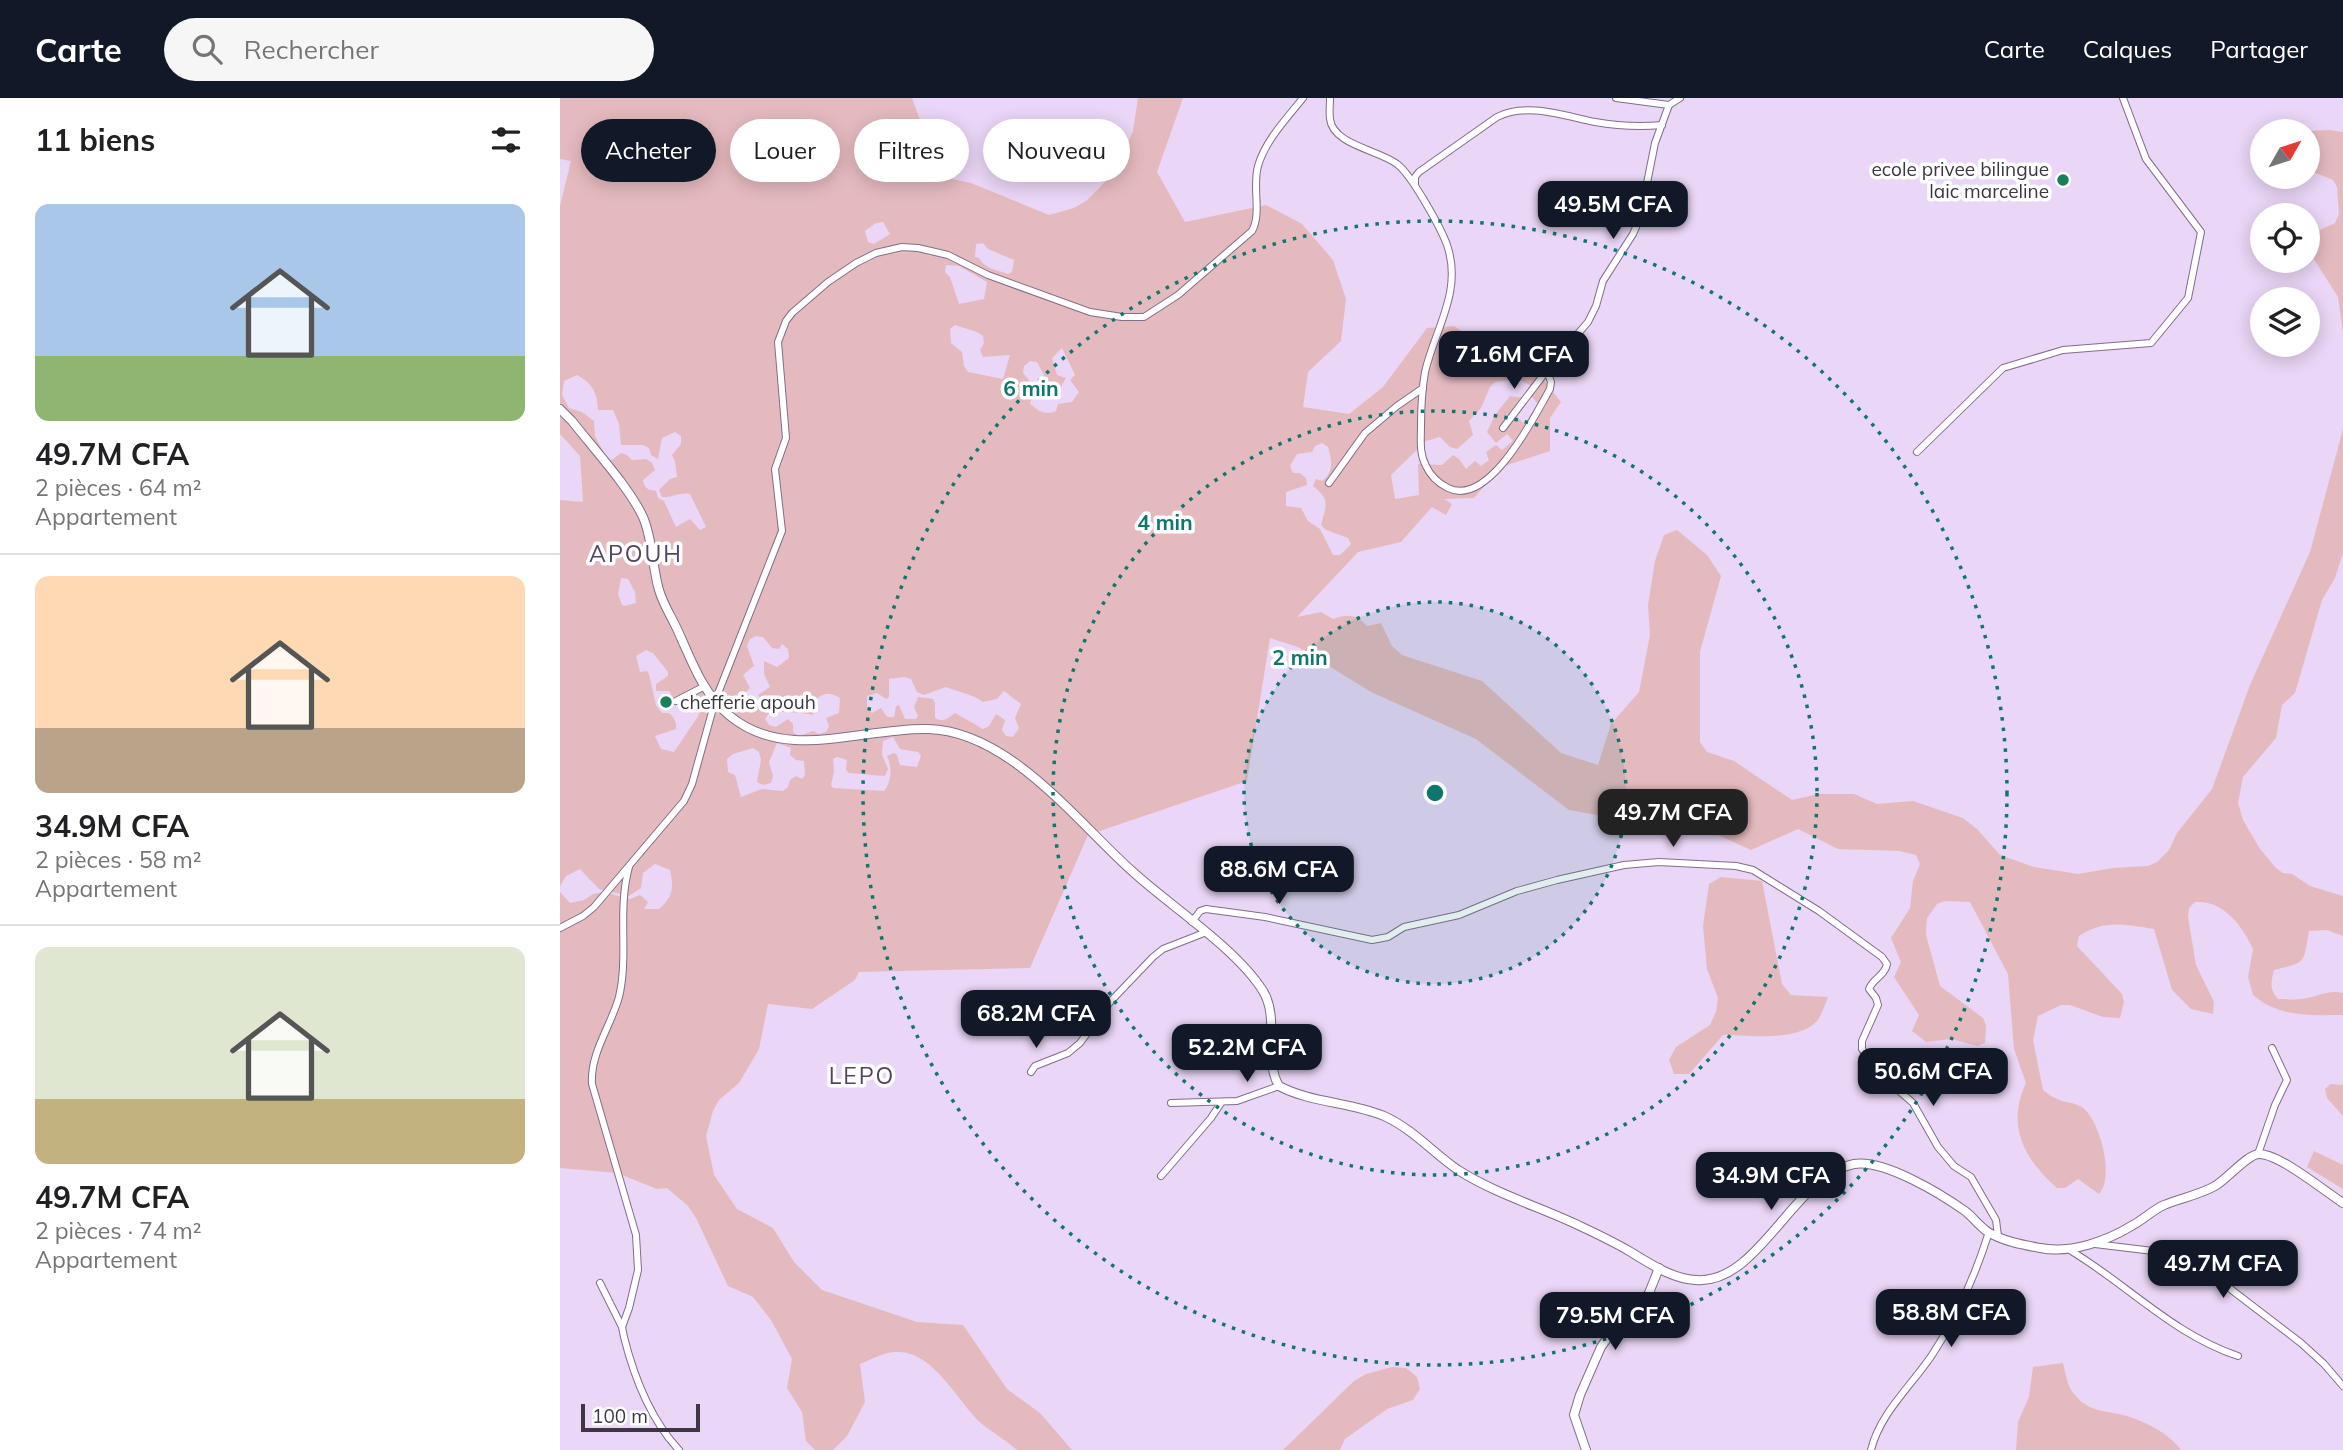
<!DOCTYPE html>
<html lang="fr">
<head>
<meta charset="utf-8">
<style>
	:root { --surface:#fff; --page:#f6f6f6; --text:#202124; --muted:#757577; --line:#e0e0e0; --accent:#111827 }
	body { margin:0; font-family:Mulish,sans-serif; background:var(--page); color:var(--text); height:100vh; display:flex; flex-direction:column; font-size:26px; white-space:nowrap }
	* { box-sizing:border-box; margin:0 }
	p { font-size:23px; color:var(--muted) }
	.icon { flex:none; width:38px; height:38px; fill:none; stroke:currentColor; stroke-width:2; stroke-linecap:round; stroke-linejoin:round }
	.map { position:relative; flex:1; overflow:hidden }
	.sheet { display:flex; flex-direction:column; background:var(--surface); width:560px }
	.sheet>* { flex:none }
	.hud { position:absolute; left:21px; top:21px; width:665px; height:63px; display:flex; gap:14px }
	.needle { width:46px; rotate:51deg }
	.fabs { position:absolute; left:1690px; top:21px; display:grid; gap:14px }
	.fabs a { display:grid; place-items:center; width:70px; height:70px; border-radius:50%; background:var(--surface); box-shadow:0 4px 18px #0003; font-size:35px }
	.scale { position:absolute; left:21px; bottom:18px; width:119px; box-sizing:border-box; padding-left:7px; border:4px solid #3e3643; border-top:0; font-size:19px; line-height:24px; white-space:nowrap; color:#3e3643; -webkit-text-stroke:5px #fff; paint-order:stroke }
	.price { position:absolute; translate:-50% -60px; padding:0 16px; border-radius:14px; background:var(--accent); color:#fff; font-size:23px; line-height:46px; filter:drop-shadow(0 2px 4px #0008) }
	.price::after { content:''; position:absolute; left:50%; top:42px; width:21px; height:16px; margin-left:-10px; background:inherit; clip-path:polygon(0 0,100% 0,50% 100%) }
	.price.on { background:#222; color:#fff }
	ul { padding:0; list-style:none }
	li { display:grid; align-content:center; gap:14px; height:371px; padding:0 35px }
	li+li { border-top:2px solid var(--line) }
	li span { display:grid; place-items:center; height:217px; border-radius:14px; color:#555 }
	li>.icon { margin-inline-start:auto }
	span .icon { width:126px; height:126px; fill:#fffc; stroke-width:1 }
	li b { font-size:30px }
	h2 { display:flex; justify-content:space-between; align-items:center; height:84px; padding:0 35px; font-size:30px }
	.pill { padding:0 24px; border-radius:32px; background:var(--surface); box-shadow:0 4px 18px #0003; font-size:24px; line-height:63px }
	.pill.on { background:var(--accent); color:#fff }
	header { display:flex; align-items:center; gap:42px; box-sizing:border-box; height:98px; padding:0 35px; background:var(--accent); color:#fff }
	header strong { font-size:33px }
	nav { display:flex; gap:38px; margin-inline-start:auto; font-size:24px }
	.search { width:490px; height:63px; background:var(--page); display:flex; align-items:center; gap:18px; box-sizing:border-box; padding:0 24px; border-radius:38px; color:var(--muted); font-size:26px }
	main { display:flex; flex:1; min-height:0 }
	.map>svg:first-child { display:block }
	.green { fill:#e5babe; fill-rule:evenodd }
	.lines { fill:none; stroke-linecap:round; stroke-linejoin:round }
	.minor-casing { stroke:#806e8b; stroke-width:8 }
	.tertiary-casing { stroke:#806e8b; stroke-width:10 }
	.minor { stroke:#fff; stroke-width:6 }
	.tertiary { stroke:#fff; stroke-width:8 }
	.ring { fill:none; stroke:#0f766e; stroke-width:3.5; stroke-dasharray:3.5 7 }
	.poi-dot { fill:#1a805b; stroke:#fff; stroke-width:2.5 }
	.labels { text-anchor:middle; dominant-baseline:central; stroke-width:7; stroke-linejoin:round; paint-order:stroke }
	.poi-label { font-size:19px; fill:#3e3643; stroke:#fff; text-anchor:end }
	.quarter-label { font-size:23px; letter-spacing:2px; fill:#54445f; stroke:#fff }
	.centre { fill:#0f766e; stroke:#fff; stroke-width:3.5 }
	.ring-label { font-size:21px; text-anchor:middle; font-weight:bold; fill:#0f766e; stroke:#fff; stroke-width:7; stroke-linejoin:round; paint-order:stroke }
</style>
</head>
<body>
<header>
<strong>Carte</strong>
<div class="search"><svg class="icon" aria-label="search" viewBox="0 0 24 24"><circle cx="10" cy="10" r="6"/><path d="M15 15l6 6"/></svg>Rechercher</div>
<nav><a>Carte</a><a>Calques</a><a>Partager</a></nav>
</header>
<main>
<section class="sheet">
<h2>11 biens<svg class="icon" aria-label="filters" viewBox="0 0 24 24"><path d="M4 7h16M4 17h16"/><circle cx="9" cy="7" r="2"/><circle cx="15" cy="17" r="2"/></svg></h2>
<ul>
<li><span style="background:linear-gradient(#a9c7e8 70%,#8fb573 0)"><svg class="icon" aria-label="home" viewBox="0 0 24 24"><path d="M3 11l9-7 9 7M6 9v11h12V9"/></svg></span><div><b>49.7M CFA</b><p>2 pièces · 64 m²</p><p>Appartement</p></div></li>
<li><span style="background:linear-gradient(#ffd9b3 70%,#b9a48a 0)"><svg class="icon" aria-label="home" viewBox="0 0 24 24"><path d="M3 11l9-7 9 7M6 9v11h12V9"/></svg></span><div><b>34.9M CFA</b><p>2 pièces · 58 m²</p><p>Appartement</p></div></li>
<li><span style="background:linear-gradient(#dfe7d0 70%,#c2b280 0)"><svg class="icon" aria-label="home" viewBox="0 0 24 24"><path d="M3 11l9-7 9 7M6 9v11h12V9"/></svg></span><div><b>49.7M CFA</b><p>2 pièces · 74 m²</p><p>Appartement</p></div></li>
</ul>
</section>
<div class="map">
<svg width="1783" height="1352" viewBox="0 0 1783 1352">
	<rect width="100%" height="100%" fill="#ead6f7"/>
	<g class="green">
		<path d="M0,0H352L365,36L359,74L411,85L489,117L514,110L526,103L557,72L573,33L578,0H623L597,74L625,124L706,107L742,126L773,162L786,201L781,243L748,274L743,309L789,316L823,289L867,230L894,228L939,258L977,266L975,272L1001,304L990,320V353L941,369L914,400L884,401L892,406L886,417L872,409L841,444L798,454L737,519L761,514L773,521C788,516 796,516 807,528L821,525L832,548L842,557L922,583L1001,655L1038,667L1051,626L1079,594L1090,537L1088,507L1095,463L1104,437L1117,432L1147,457L1161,478L1140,554V644L1147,654L1174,663L1232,702L1258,696H1294L1317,706L1353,703L1403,720L1417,731L1440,757L1474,769L1518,776L1553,770L1588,768L1597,764L1609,752L1617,735L1652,691L1690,587L1750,454L1783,331V455L1775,480L1762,502L1735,595L1722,607L1716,640L1683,679L1678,705L1683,722L1700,751L1716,770L1723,775L1732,776L1750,788L1783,798V838L1767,832L1749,833C1743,866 1747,864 1714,872C1711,884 1709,891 1718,901C1726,901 1734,902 1742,901C1756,899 1769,891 1783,895V917C1750,917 1720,920 1693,897L1688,879L1693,851C1682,827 1663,802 1635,804L1629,810L1628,819L1636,867L1654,904L1653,916L1631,911L1612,892L1594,831C1565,827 1545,821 1519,838L1517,848L1562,896L1564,904L1560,920L1543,919L1510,907H1501L1478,918L1473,942L1483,992C1487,995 1492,999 1497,1001C1505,1005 1515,1004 1523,1010C1540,1023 1555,1079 1539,1096L1518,1081L1505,1090H1497C1464,1061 1446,1028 1466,985L1454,951L1448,876L1410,804L1385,803L1377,806L1367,820L1366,837L1380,888L1423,920L1426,927L1425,945L1417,948L1391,941L1366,944L1352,933L1359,917L1334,879L1341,864L1331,840L1350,810L1353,783L1360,766L1356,757L1339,753L1278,751L1238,731L1191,752L1103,712L1049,719L1009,712L916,641L811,594L738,549L710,540L687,683L528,737L470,870L299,874L295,882L252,911L208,906L199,951L179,985L159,1002L153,1013L146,1038L154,1077L177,1111L213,1130L234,1164L262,1192L357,1224L403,1227L447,1291L480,1315L512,1352H457C446,1342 433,1335 422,1326C398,1305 373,1251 336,1254C324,1254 312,1261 300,1266L305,1304L287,1338L273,1352H255L246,1343L242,1314L227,1290L232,1261L211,1222L193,1199L168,1188L136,1120L128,1108L107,1090L97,1091L57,1075L0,1070V794L10,805L24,802L33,796L44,794L70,801L80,797L88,804L84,811H99C113,799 114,790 110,772L95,766L83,775L81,790L69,798L39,791L20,771L6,778L0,788V402L23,404L20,358L0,336V108L11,63L0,61ZM323,124L330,136L314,146L308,144L305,133L316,125ZM423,145L428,151L454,162L452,174L448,176C437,172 425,171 419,160L415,159L416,146ZM386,167L399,168L427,184L424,201L399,206L390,179L385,174ZM395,227L417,234L423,238L424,245L420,252L423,259L450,257L443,281L408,274L404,268L402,254L391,245L390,231ZM502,250L515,277L510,282L519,294L512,304L498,306L496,313C485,318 479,313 470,306C475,291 474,287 463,275L464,268L470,263L477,264L484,277L481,284L492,294L499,292L506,280L497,277L492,260ZM17,277C33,286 37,294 38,312H53L59,326L61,347H83L89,350L91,357L98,361L102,340L115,334L121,338V346L112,357L115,363L117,379L110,381L99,392L102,399C112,400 120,394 130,396L146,429L140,432L130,421L116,429L104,403L98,400L96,393C88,392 84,390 83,382L95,372L92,365L86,361L72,362L67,357L61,355L49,364L35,338L34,323L22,314L9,310L2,297L4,283ZM957,281L970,287L967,293L978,306L966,324L963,325L954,315L964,300L950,298L935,317L927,334L936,345L947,336L953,343L942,352L936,347L926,354L929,362L921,368L915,363L906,371L899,361L893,357L882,367L858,366L859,397L835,401L831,377L866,343L880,339L890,349L897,351L913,337L909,323L921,310L930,289L935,284ZM762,345L768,349C772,362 774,374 762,383L756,381L753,388C771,402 766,407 761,427L766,432L788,440L791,446L780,457H773L760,431L748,423L741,410L726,408V394L747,387L746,380L740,375H733L730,368L737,356L752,354L755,348ZM61,480L68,481L75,494L76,505L65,508L62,507L58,496ZM196,538L203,539L212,550L219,551L222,546L228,551L229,560L217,569L204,563V576L210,589L198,597C219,623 228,610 253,617L257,610L255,603C263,594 270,594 280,600L279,615L266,620L269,628L266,634L259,636L253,633L239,638L233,634V626L228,621L216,629L209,627L205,621L209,615L204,610L197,608L192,613L185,614L180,600L190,590L183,577L194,568L187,548L190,541ZM86,552L93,555L108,574V578L96,586V593H109L118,607L133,605L139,617L114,654L101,651L95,638L116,631C117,625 114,619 109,615H102L96,607L89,576L87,573L80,574L76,558ZM344,579L351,581L357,594L364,597L386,589C400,595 411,595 423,604L437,601L444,593L461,606L455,620L459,630L453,639L446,638L442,632L445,622L436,616L429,628L423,631L395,615C388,620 383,625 375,620V605L373,601L358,599L354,609L358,618L356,621H345L339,607L336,608L334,619H327L321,610L312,615L307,609V598L317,595L326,601L329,599V581ZM333,639L340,651L358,654L361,658L357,669L340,667L337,657L334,655L327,658C332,669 332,683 324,693L273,690L271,687L274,674L273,661L277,659L287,662L286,672L289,675L325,678L328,671L322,657L323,643ZM217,645L231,650L230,657L236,662L244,663L245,677L242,681L236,678L230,682L228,689L223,693L202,691L181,699L175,677L168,674L167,661L173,656L193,650L199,654L201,662L197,684L203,687L211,685L213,678L209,664Z"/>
		<polygon points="1770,32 1783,34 1783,234 1778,199 1750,155 1751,136 1775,125 1779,116 1777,89 1773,82 1748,72 1748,33 1746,33"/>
		<path d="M1161,779L1202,783L1222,886L1231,897L1268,899C1265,907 1261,919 1256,924C1236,944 1188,937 1163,937L1129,976H1114L1109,962L1116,949L1150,927L1156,914L1158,900L1147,871L1143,828L1149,786Z"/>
		<polygon points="1771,986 1783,987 1783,1018 1767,1000 1765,991"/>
		<polygon points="1754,1053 1783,1067 1783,1091 1747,1069"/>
		<path d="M1503,1265C1505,1273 1507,1285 1511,1292C1525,1312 1538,1312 1559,1316C1581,1321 1608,1334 1621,1352H1456L1458,1324L1469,1299L1473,1269Z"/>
		<polygon points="832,1269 846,1270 857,1279 860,1291 853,1302 827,1311 785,1341 780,1352 723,1352 794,1283 806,1276"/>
	</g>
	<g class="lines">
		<g class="minor-casing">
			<g id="minor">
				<path d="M770,0C770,7 769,14 770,21C773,47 819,52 837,66C851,76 881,130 887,147C903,193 875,231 865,274C862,292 861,310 861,327C861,342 859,355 866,368C871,379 878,385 888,390C929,410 974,319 990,291L991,284L987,273"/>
				<polyline points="1056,0 1109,7"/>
				<path d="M855,87V79L859,74L937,19C967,4 1004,18 1035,24C1058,28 1079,29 1102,27"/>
				<polyline points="943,330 991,267 1028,224 1036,208 1043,183 1073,136 1080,120 1095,45 1109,7 1120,0"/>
				<polyline points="1357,354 1443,270 1503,252 1591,245 1628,200 1641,134 1586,61 1563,0"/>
				<polyline points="769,385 805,335 837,308 863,290"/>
				<polyline points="116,603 143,589"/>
				<path d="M69,769C57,812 69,857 59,899C51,928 30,955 32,986L76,1137L78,1172L69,1210L62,1229L64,1239C74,1279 91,1322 119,1352"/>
				<path d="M632,824L640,813L646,811L705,819L812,842L828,839L844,829L899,817L957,793L997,782L1064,767L1099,764L1176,768L1193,772L1259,813L1322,859L1327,866C1325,878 1313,880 1309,891L1316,900L1318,907L1302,943V951L1322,978L1353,1005L1378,1049L1394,1068L1411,1079L1436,1122L1438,1138"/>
				<path d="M0,830L23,818L34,809L124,703L132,686L155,603L222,433L215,371L226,340L218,244L226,223L232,215L268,184L296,165L316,155L342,149L358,150L388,157L428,177L530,214L562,219H584L618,197L692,133C702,115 692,89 698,68C705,43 727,20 743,0"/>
				<polyline points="471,974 475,968 508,955 520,945 550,904 593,859 603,851 644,835"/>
				<polyline points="611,1005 677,1003 719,988"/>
				<polyline points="1698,1056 1715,1007 1727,982 1712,950"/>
				<polyline points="601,1078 651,1020 661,1005"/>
				<polyline points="1535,1146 1593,1153 1651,1173 1673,1193 1741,1245 1764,1266 1783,1288"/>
				<path d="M1508,1151C1566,1185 1612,1236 1678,1258"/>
				<polyline points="40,1185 62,1229"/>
				<path d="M1311,1352C1320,1315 1352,1287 1372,1257C1398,1218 1415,1178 1429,1134"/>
			</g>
		</g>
		<g class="tertiary-casing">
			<g id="tertiary">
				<path d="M0,311L12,323C33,350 69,389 83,419C93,442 92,468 99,492C103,506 111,518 117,531C132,563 142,595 170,618C227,665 303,629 368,631C449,633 516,723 572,773C610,808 676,850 703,893C720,920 703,962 719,988C751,1005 791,1004 824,1018C853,1031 873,1055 898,1072C936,1096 980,1109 1020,1128C1037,1136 1054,1144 1069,1153C1089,1165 1112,1181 1136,1182C1199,1187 1234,1077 1294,1066C1324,1061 1381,1096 1405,1113C1413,1119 1419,1128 1428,1134C1442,1143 1464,1147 1480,1150C1511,1156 1547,1143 1573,1127C1584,1121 1593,1112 1604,1107C1621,1100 1639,1097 1655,1088C1667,1081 1688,1056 1699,1056C1720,1056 1764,1093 1783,1105"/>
				<polyline points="1026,1352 1014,1317 1020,1297 1041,1249 1061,1221 1079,1209 1089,1195 1099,1170"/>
			</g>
		</g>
		<use href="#minor" class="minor"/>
		<use href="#tertiary" class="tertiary"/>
	</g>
	<circle cx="875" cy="695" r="191" fill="#0f766e" fill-opacity=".12"/>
	<g class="ring">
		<circle cx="875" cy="695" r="191"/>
		<circle cx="875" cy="695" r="382"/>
		<circle cx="875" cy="695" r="572"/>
	</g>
	<g class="poi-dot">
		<circle cx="1503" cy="82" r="7"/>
		<circle cx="106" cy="604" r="7"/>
	</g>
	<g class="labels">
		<g class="poi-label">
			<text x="1489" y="71">ecole privee bilingue<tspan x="1489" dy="22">laic marceline</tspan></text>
			<text x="120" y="604" text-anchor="start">chefferie apouh</text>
		</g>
		<g class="quarter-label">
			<text x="76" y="455">APOUH</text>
			<text x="302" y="977">LEPO</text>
		</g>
	</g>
	<circle cx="875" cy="695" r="10" class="centre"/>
	<g class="ring-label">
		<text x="471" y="298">6 min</text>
		<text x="605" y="432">4 min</text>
		<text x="740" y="567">2 min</text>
	</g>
</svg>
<div class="fabs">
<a><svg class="needle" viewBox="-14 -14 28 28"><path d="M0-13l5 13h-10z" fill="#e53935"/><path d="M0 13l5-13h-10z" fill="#757577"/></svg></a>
<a><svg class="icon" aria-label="locate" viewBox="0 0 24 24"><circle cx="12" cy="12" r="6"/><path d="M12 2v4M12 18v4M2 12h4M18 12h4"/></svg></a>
<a><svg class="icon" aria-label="layers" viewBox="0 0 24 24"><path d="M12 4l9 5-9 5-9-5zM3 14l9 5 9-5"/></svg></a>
</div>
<div class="scale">100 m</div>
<b class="price" style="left:1053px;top:143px">49.5M CFA</b>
<b class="price" style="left:954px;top:293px">71.6M CFA</b>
<b class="price on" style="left:1113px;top:751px">49.7M CFA</b>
<b class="price" style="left:719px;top:808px">88.6M CFA</b>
<b class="price" style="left:476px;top:952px">68.2M CFA</b>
<b class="price" style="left:687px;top:986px">52.2M CFA</b>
<b class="price" style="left:1373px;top:1010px">50.6M CFA</b>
<b class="price" style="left:1211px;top:1114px">34.9M CFA</b>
<b class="price" style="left:1663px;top:1202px">49.7M CFA</b>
<b class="price" style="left:1391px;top:1251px">58.8M CFA</b>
<b class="price" style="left:1055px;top:1254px">79.5M CFA</b>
<div class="hud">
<a class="pill on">Acheter</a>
<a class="pill">Louer</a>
<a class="pill">Filtres</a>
<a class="pill">Nouveau</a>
</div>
</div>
</main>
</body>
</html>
